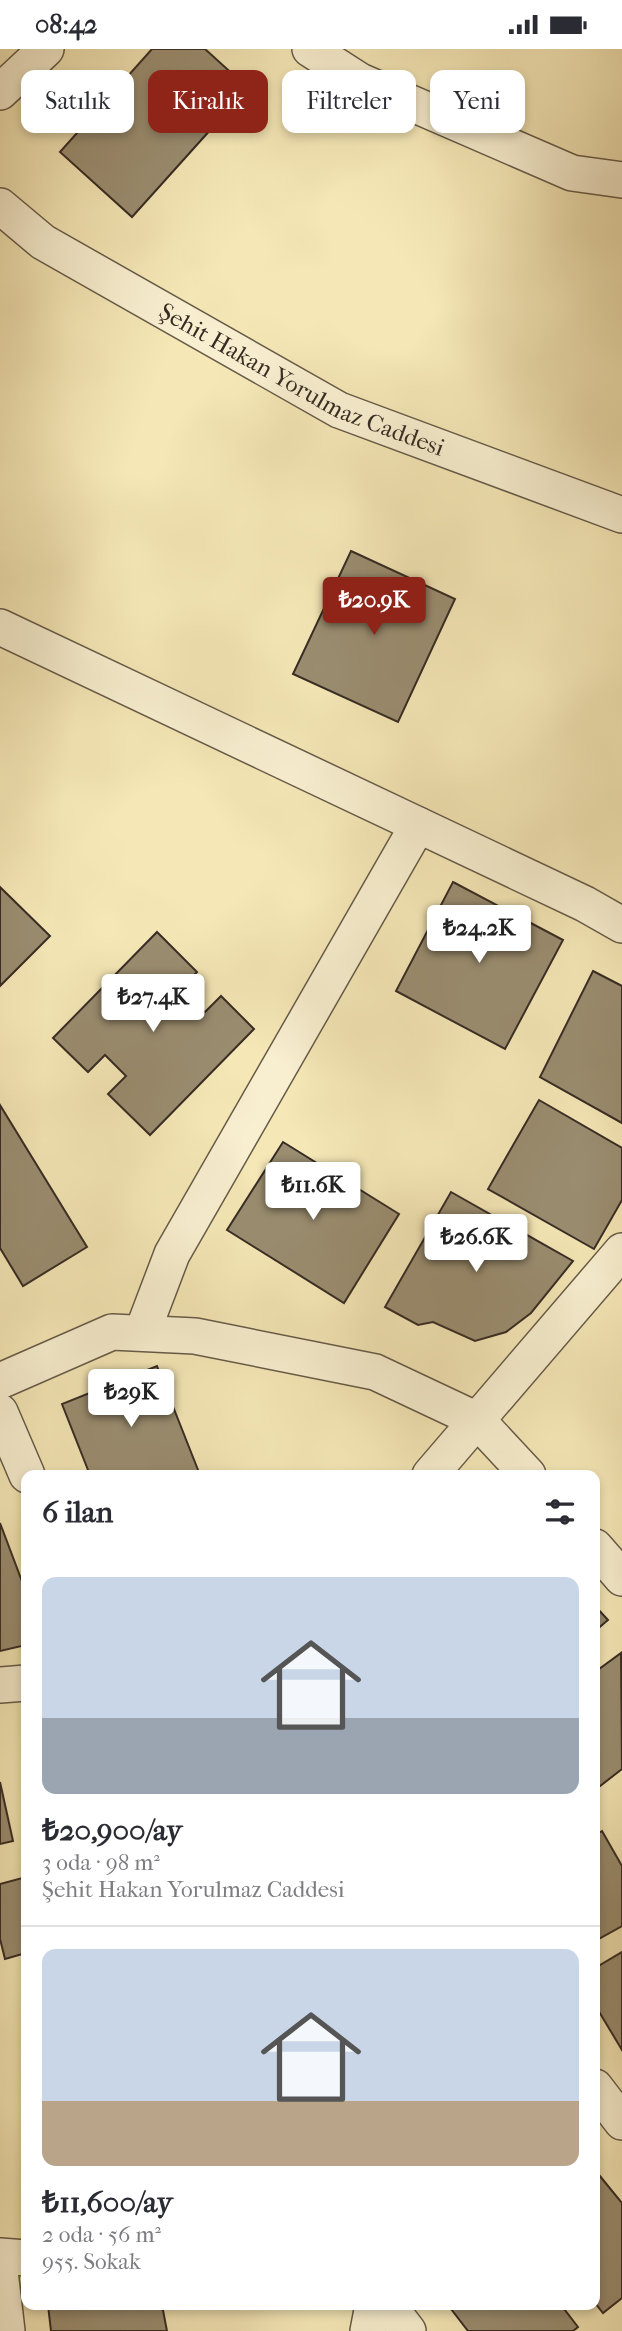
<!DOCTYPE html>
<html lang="tr">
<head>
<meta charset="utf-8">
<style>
	:root { --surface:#fff; --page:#f2f2f3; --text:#2b2b33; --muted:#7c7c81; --line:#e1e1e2; --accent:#8f2418 }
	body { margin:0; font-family:"IM FELL French Canon",serif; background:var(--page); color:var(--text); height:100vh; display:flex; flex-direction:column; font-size:26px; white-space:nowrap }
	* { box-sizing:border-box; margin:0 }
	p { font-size:23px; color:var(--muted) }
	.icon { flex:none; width:38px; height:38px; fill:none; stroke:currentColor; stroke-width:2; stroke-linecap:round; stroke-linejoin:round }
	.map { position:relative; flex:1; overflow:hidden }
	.details { position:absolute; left:21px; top:1421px; width:579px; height:840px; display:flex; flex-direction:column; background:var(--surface); border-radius:14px; box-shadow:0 4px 10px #0003 }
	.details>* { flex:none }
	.guide { position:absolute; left:21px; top:21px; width:581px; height:63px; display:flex; gap:14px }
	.price { position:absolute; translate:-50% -60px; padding:0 16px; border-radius:7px; background:#fff; color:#222; font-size:23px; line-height:46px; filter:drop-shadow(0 2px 4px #0008) }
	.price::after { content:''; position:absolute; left:50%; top:42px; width:21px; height:16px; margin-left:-10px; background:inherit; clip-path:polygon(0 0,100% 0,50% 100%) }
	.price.on { background:var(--accent); color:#fff }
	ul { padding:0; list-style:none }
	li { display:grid; align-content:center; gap:14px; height:371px; padding:0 21px }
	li+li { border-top:2px solid var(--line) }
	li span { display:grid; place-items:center; height:217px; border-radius:14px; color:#555 }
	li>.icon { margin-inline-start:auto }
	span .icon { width:126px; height:126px; fill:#fffc; stroke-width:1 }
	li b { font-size:30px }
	h2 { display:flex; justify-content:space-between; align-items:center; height:84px; padding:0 21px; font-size:30px }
	.pill { padding:0 24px; border-radius:14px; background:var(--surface); box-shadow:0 4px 10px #0003; font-size:24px; line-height:63px }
	.pill.on { background:var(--accent); color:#fff }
	.status { display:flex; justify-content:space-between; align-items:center; height:49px; padding:0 35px; background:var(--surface); direction:ltr }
	.status svg { height:19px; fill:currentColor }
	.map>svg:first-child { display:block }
	.building { fill:#9a8d70; stroke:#372c24; stroke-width:2 }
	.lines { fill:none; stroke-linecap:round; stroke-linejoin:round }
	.minor-casing { stroke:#665b48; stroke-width:38 }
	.minor { stroke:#f8efd0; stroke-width:35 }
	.labels { text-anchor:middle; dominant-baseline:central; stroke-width:5; stroke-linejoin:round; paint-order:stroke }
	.street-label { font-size:24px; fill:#372c24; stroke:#f8efd0 }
</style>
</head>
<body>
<div class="status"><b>08:42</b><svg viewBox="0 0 49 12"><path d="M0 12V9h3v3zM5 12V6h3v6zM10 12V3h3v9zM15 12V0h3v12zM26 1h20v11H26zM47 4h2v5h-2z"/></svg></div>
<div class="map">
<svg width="622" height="2282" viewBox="0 0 622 2282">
	<rect width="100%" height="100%" fill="#f5e7b6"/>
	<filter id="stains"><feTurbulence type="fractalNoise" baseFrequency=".00286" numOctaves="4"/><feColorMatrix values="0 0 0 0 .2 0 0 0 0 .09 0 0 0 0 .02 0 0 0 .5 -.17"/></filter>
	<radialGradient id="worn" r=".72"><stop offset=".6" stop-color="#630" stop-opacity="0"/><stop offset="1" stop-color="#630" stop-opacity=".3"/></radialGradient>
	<g class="building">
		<polygon points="152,0 205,0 248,39 132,168 60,103"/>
		<polygon points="351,502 455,550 398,673 293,625"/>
		<polygon points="453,833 563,891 505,1000 396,942"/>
		<polygon points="0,838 50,887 0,937"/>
		<polygon points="157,883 197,923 181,940 205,963 221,947 254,980 150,1086 108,1045 126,1027 105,1006 88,1023 53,989"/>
		<polygon points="593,922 622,937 622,1074 540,1028"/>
		<polygon points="539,1051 622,1099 622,1151 594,1200 488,1140"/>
		<polygon points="0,1056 87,1198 23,1237 0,1199"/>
		<polygon points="283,1093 399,1165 344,1254 227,1181"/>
		<polygon points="451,1143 573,1212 531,1264 506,1283 475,1292 433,1273 418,1276 385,1258"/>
		<polygon points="157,1317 200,1426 90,1426 62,1355"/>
		<polygon points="0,1474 26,1543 26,1596 0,1602"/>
		<polygon points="595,1557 608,1571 595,1582"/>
		<polygon points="621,1604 622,1720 595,1741 595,1623"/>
		<polygon points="0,1733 13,1792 0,1795"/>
		<polygon points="602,1782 622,1817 622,1877 595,1892 595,1786"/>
		<polygon points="26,1828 26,1904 5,1910 0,1890 0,1835"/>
		<polygon points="622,1903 622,2001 595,1956 595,1919"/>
		<polygon points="595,2121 622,2154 622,2249 603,2264 595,2254"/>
		<polygon points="48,2256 162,2256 167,2282 51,2282"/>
		<polygon points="448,2256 561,2256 578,2278 573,2282 468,2282"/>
	</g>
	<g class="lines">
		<g class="minor-casing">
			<g id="minor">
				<polyline points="310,0 360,32 572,124 622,131"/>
				<polyline points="0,43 46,0"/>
				<path id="s1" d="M0,157L43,193L339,361L622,466"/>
				<polyline points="0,578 585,855 622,876"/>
				<polyline points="142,1284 172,1205 418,776"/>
				<polyline points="0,1332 112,1283 195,1287 375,1323 477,1371 528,1426"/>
				<polyline points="0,1363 27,1426"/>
				<polyline points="430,1426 622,1202"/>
				<polyline points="595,1498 622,1529"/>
				<polyline points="0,1636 26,1634"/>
				<polyline points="595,2038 622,2073"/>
				<polyline points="0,2207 26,2209"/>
				<polyline points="0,2222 7,2282"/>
				<polyline points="388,2256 408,2282"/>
				<polyline points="368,2282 373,2256"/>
			</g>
		</g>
		<use href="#minor" class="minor"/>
	</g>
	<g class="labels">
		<g class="street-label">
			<text stroke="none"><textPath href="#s1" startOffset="350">Şehit Hakan Yorulmaz Caddesi</textPath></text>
		</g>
	</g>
	<rect width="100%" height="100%" filter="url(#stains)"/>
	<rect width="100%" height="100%" fill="url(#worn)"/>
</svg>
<b class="price on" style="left:374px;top:588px">₺20.9K</b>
<b class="price" style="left:479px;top:916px">₺24.2K</b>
<b class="price" style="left:153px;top:985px">₺27.4K</b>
<b class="price" style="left:313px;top:1173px">₺11.6K</b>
<b class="price" style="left:476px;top:1225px">₺26.6K</b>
<b class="price" style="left:131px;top:1380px">₺29K</b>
<div class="guide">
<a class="pill">Satılık</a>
<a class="pill on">Kiralık</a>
<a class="pill">Filtreler</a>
<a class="pill">Yeni</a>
</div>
<section class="details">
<h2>6 ilan<svg class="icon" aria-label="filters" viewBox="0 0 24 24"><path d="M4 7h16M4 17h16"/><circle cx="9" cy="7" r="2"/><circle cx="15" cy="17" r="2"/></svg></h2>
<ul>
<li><span style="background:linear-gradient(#c9d6e8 65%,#9aa5b1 0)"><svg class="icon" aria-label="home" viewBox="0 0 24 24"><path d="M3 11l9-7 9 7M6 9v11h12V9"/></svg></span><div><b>₺20,900/ay</b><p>3 oda · 98 m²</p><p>Şehit Hakan Yorulmaz Caddesi</p></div></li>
<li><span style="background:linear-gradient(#c9d6e8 70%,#b9a48a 0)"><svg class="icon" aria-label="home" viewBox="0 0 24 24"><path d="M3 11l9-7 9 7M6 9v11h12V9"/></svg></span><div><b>₺11,600/ay</b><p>2 oda · 56 m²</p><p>955. Sokak</p></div></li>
</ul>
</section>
</div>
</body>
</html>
